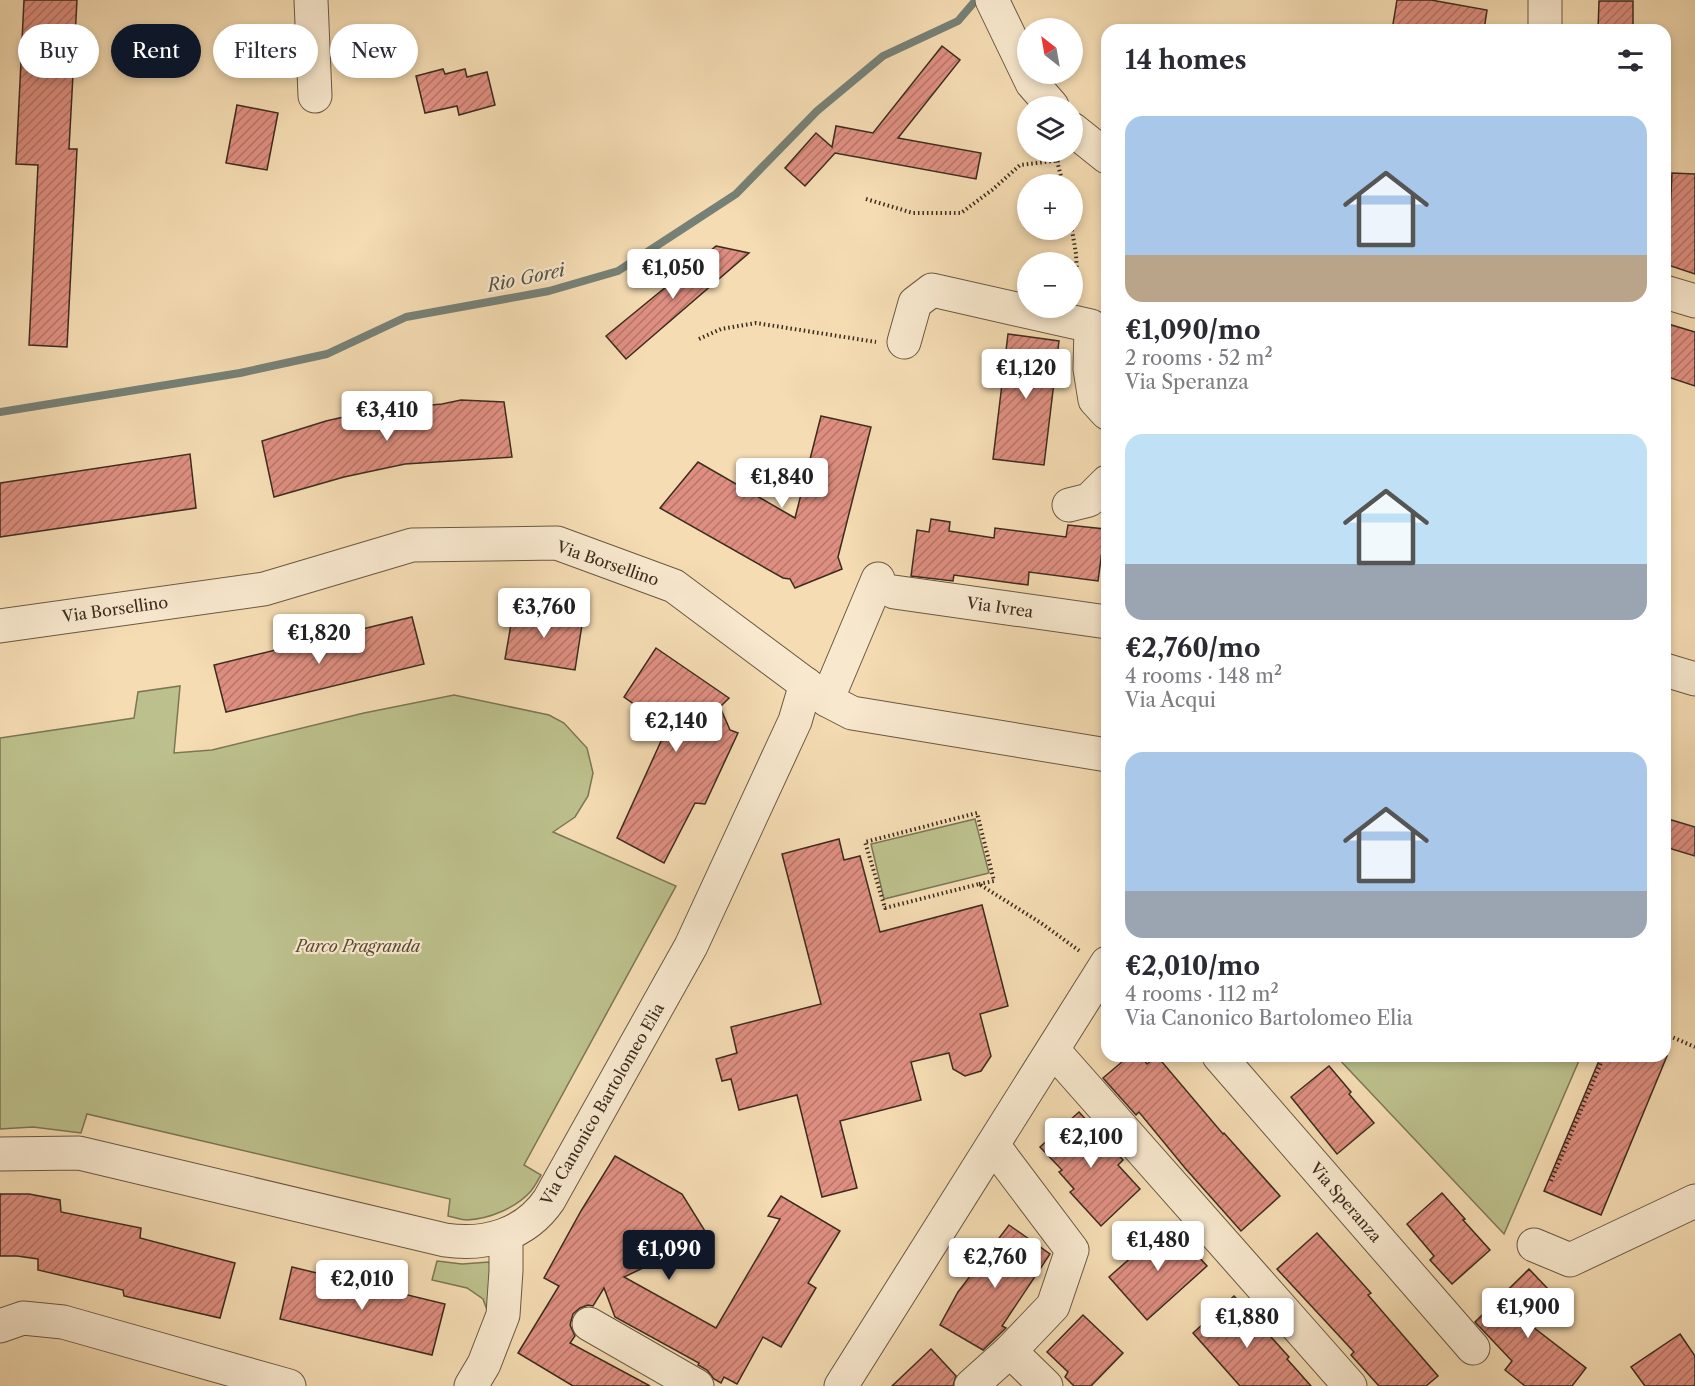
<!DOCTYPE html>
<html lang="en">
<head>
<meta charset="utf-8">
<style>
	:root { --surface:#fff; --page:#f2f2f3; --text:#2b2b33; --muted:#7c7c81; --accent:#111827 }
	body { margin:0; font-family:"Libre Caslon Text",serif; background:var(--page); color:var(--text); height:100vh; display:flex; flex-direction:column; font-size:22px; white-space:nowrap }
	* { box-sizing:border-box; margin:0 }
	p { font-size:20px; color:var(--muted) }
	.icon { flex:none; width:33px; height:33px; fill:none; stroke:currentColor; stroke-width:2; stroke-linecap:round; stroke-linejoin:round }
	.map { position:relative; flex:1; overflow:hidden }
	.panel { position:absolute; left:1101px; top:24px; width:570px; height:1038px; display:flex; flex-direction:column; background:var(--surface); border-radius:18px; box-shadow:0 3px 9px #0003 }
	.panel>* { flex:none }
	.top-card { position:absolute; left:18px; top:24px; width:570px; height:54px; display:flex; gap:12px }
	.needle { width:39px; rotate:329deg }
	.fabs { position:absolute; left:1017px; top:18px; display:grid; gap:12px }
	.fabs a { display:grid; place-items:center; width:66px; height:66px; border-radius:50%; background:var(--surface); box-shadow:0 3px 9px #0003; font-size:30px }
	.price { position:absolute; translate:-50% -51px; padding:0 14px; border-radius:6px; background:#fff; color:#222; font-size:20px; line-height:39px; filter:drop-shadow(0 2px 3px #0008) }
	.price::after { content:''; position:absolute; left:50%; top:36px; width:18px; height:14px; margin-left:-9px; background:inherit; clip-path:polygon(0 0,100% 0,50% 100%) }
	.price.active { background:var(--accent); color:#fff }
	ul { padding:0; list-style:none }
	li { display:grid; align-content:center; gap:12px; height:318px; padding:0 24px }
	li span { display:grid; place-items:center; height:186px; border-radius:18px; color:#555 }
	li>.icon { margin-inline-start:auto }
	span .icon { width:108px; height:108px; fill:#fffc; stroke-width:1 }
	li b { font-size:26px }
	h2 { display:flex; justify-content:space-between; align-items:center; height:72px; padding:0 24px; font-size:26px }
	.tag { padding:0 21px; border-radius:27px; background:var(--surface); box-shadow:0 3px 9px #0003; font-size:21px; line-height:54px }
	.tag.active { background:var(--accent); color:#fff }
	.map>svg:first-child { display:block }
	.green { fill:#bcc08c; stroke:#7c7655; stroke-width:1.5 }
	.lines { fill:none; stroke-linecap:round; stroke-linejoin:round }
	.stream { stroke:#768177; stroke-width:8 }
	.building { fill:url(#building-hatch); stroke:#3c2c1e; stroke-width:1.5 }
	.minor-casing { stroke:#6a5843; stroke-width:35 }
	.path { stroke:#3c2c1e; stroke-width:4; stroke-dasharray:1.5 3; stroke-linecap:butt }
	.minor { stroke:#f8e8ce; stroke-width:33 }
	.labels { text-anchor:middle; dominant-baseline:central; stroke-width:4.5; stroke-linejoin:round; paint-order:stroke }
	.street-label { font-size:16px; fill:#3c2c1e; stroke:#f8e8ce }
	.park-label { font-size:16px; font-style:italic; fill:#564a34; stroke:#f8e8ce }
	.water-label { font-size:18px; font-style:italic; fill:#545043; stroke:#f8e8ce }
</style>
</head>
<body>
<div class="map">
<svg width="1695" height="1386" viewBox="0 0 1695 1386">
	<defs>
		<pattern id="building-hatch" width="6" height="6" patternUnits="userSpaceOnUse" patternTransform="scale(1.5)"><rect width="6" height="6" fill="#df8f81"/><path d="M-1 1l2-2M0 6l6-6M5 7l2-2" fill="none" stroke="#b67569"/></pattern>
	</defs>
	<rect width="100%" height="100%" fill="#f5dcb3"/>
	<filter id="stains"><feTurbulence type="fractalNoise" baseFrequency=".00333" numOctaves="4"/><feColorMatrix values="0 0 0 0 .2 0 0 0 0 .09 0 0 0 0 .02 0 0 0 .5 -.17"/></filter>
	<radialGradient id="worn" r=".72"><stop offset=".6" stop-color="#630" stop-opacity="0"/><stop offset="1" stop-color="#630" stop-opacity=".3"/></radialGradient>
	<g class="green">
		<path d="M180,686L174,753L212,750L364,713L454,695L549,715L564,723L587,748L593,773L588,796L575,817L553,832L676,886L524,1165L541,1175C538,1180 535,1186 531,1191C516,1208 489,1219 467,1220C461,1220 454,1217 448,1216L450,1199L87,1114L81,1133L33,1127L0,1129V738L134,718L138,692Z"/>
		<polygon points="975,819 989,873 884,899 871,844"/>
		<polygon points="1336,1056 1581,1056 1504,1234"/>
		<polygon points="437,1261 462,1264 489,1262 493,1275 490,1318 483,1299 467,1288 432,1280"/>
	</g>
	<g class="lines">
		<polyline class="stream" points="0,412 240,373 327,354 406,317 549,291 618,271 736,194 817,111 883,56 958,21 976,0"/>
	</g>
	<g class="building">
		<polygon points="24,0 77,0 69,149 77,149 67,347 29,345 38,165 16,164"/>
		<polygon points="1397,0 1431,0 1487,10 1484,30 1392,30"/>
		<polygon points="1599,1 1633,1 1633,30 1598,30"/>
		<polygon points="942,46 960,60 898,138 981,153 976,179 835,153 805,186 785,168 816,133 832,147 836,126 873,133"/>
		<polygon points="443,69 445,74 465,69 467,77 487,72 495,105 459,115 457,106 425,113 416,76"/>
		<polygon points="237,105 278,113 267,170 226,163"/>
		<polygon points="1672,173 1695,174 1695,274 1665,264 1665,212 1670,214"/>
		<polygon points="716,246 749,253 626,359 606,336"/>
		<polygon points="1665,323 1695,332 1695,386 1665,376"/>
		<polygon points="1008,334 1059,341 1044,465 993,459"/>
		<polygon points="461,400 504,402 512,457 405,464 344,477 274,497 262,441 326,421 370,411 442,404"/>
		<polygon points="821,416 871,427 838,557 842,569 795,588 790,579 783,578 660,508 698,462 795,518"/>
		<polygon points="190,454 196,508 0,537 0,483"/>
		<polygon points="931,519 950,522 949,531 994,538 995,528 1066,537 1068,525 1105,529 1098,581 1029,572 1028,585 954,575 953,581 911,576 917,530 929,532"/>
		<polygon points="514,607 583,618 575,670 505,659"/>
		<polygon points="412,617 424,664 226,712 214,665"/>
		<polygon points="656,648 729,698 720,707 730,730 738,733 705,804 695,803 664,863 617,838 667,728 624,697"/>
		<polygon points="1665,818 1695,827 1695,856 1665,847"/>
		<polygon points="839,839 844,860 860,856 880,932 982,905 1008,1006 980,1014 991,1056 981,1071 965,1076 953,1069 949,1053 911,1062 921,1100 840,1121 857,1188 822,1197 797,1095 739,1110 731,1079 722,1081 716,1059 737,1053 731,1027 821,1004 782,854"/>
		<polygon points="1129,1056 1140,1056 1147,1064 1157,1056 1223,1134 1224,1133 1280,1196 1241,1231 1185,1168 1139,1112 1136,1115 1103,1078"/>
		<polygon points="1601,1056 1667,1056 1601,1215 1544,1191"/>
		<polygon points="1329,1066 1351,1092 1349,1094 1374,1123 1337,1154 1291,1097"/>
		<polygon points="1079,1112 1123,1160 1118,1165 1140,1189 1101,1226 1070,1192 1074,1189 1059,1172 1062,1170 1040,1147"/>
		<polygon points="615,1156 682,1194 705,1231 681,1250 624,1277 716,1328 780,1219 768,1216 781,1196 840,1231 808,1283 816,1288 781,1347 763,1337 737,1384 724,1377 721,1383 714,1379 707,1370 698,1365 699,1363 615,1317 604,1288 593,1306 588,1305 580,1308 573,1314 570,1325 575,1336 570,1343 650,1386 573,1386 518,1353 559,1286 544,1278 581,1211"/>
		<polygon points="1442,1193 1465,1219 1463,1220 1490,1250 1452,1284 1430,1260 1434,1256 1407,1224"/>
		<polygon points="0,1194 29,1194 60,1200 61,1212 141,1228 140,1238 235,1263 220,1318 124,1296 123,1290 38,1270 38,1259 17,1256 0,1256"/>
		<polygon points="1169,1224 1207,1266 1147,1320 1109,1277"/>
		<polygon points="1009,1225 1050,1254 1002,1326 1006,1328 983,1350 940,1325 958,1292"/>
		<polygon points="1317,1233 1371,1293 1368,1295 1438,1376 1426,1386 1379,1386 1351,1355 1354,1352 1277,1269"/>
		<polygon points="292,1267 445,1304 432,1355 280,1319"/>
		<polygon points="1529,1269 1548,1289 1520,1317 1586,1368 1572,1386 1525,1386 1505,1370 1512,1361 1475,1322"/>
		<polygon points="1234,1296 1289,1357 1287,1359 1311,1386 1240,1386 1193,1333"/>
		<polygon points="1083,1315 1123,1353 1091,1386 1074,1386 1065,1377 1068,1372 1047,1352"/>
		<polygon points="1680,1334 1695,1356 1695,1386 1645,1386 1631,1367"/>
		<polygon points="931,1349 956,1376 953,1386 892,1386"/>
	</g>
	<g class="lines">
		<g class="minor-casing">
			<g id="minor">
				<polyline points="311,0 315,96"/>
				<polyline points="992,0 1032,83 1052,106"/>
				<polyline points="1545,0 1545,30"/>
				<polyline points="1072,129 1107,157"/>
				<polyline points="1665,292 1695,301"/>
				<polyline points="904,342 915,303 932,290 1091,326 1090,369 1095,400 1107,413"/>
				<polyline points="1069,505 1089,500 1107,482"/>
				<polyline points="894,592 1107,622"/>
				<polyline points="0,626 264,589 412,545 557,543 674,586 827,700 852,713 1107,755"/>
				<polyline points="1665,670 1695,679"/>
				<polyline points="827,700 878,579"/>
				<polyline points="1053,1050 1350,1386"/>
				<polyline points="1219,1056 1473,1348"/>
				<path d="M0,1154L79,1153L445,1240C485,1246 525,1235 549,1200L691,946L795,721L806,684"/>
				<polyline points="1534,1245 1570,1260 1695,1201"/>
				<polyline points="589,1324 697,1386"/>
				<polyline points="0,1326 23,1318 63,1322 289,1386"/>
				<polyline points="1010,1351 1046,1386"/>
				<polyline points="471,1386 484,1364 503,1315 506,1271 506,1235"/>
				<polyline points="841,1386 1107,963"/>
				<polyline points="971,1386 1010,1351 1053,1306 1072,1250 993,1145"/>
			</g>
		</g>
		<g class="path">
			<polyline points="1057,161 1063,184"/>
			<polyline points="866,199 913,213 961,213 992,190 1020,165 1062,160"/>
			<polyline points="1072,230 1076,254 1078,294"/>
			<polyline points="699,339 721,329 756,323 876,342"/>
			<polyline points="979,884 994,881 977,813 865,842 885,908 979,884 1041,923 1081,952"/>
			<polyline points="1665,1034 1695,1047"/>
			<polyline points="1551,1181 1604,1056"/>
		</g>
		<use href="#minor" class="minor"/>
	</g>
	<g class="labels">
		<g class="street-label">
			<text transform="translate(608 563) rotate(19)">Via Borsellino</text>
			<text transform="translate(1000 607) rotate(8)">Via Ivrea</text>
			<text transform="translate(115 609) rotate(-8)">Via Borsellino</text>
			<text transform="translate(602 1104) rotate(-60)">Via Canonico Bartolomeo Elia</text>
			<text transform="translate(1346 1202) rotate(49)">Via Speranza</text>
		</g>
		<g class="park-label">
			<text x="358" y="946">Parco Pragranda</text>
		</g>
		<g class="water-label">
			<text transform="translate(526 278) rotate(-12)">Rio Gorei</text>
		</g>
	</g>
	<rect width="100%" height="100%" filter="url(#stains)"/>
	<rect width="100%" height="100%" fill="url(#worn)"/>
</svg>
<div class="fabs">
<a><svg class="needle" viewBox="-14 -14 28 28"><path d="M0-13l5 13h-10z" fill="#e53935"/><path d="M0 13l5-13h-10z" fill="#7c7c81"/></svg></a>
<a><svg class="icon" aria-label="layers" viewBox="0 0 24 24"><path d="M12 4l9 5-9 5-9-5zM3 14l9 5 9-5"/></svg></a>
<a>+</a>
<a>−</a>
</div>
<b class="price" style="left:673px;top:300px">€1,050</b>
<b class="price" style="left:1026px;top:400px">€1,120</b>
<b class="price" style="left:387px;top:442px">€3,410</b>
<b class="price" style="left:782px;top:509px">€1,840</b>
<b class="price" style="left:544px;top:639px">€3,760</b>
<b class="price" style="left:319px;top:665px">€1,820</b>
<b class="price" style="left:676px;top:753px">€2,140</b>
<b class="price" style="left:1091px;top:1169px">€2,100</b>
<b class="price" style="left:1158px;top:1272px">€1,480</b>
<b class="price active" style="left:669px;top:1281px">€1,090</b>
<b class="price" style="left:995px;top:1289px">€2,760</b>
<b class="price" style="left:362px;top:1311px">€2,010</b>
<b class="price" style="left:1528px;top:1339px">€1,900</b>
<b class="price" style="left:1247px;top:1349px">€1,880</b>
<div class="top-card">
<a class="tag">Buy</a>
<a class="tag active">Rent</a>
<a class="tag">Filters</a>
<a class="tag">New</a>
</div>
<section class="panel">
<h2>14 homes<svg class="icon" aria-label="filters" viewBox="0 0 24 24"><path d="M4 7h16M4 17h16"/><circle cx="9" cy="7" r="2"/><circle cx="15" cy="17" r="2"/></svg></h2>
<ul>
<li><span style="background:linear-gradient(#a9c7e8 75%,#b9a48a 0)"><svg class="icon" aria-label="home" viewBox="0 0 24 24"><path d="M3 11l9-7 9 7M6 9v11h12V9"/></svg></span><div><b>€1,090/mo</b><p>2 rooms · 52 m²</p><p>Via Speranza</p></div></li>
<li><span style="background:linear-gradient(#bfe0f5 70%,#9aa5b1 0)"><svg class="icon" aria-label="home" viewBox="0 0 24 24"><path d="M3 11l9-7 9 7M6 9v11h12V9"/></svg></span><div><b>€2,760/mo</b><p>4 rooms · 148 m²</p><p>Via Acqui</p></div></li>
<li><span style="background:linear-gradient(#a9c7e8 75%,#9aa5b1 0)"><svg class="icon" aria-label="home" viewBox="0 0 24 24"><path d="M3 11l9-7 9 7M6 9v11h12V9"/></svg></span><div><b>€2,010/mo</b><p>4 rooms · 112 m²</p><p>Via Canonico Bartolomeo Elia</p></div></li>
</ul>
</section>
</div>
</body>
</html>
